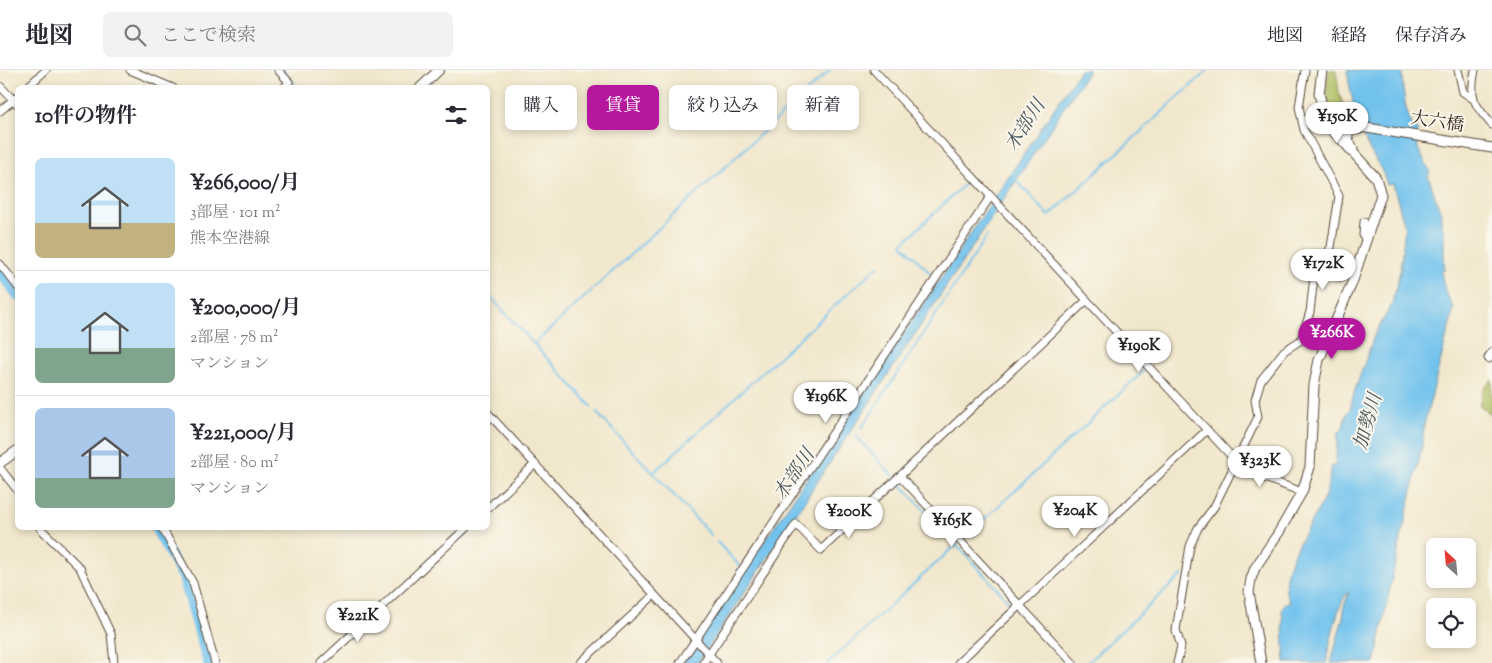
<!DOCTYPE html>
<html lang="ja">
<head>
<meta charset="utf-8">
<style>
	:root { --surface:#fff; --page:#f2f2f3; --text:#2b2b33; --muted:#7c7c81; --line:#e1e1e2; --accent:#b5179e }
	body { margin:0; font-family:"Sorts Mill Goudy","Noto Serif JP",serif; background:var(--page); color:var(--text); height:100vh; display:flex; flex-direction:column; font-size:19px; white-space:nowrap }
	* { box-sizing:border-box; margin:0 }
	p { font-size:16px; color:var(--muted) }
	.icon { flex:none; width:28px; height:28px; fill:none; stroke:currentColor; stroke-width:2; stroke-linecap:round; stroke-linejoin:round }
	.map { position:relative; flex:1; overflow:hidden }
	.side { position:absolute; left:15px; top:15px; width:475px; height:445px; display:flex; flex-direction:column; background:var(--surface); border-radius:8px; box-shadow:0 2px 8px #0003 }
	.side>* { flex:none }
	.banner { position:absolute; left:505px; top:15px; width:475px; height:45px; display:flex; gap:10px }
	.needle { width:32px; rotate:334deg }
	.tools { position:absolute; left:1426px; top:468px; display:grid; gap:10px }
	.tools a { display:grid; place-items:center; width:50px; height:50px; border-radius:8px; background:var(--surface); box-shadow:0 2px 8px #0003; font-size:25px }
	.price { position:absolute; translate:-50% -42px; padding:0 11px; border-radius:18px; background:#fff; color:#222; font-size:16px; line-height:32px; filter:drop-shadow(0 1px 2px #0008) }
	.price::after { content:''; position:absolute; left:50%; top:30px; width:15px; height:11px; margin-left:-8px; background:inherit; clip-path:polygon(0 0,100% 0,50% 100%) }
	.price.on { background:var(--accent); color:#fff }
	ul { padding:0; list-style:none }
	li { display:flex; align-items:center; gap:15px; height:125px; padding:0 20px }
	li+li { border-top:1px solid var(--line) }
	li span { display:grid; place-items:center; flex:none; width:140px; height:100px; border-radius:8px; color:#555 }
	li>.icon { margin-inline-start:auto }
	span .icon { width:60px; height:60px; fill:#fffc; stroke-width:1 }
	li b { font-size:21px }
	h2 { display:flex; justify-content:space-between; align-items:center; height:60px; padding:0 20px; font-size:21px }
	.tag { padding:0 18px; border-radius:8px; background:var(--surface); box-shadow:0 2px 8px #0003; font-size:18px; line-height:45px }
	.tag.on { background:var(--accent); color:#fff }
	header { display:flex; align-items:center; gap:30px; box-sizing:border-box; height:70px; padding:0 25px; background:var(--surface); border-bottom:1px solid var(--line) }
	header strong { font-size:24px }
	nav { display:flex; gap:28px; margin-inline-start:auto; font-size:18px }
	.search { width:350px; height:45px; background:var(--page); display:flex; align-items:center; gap:12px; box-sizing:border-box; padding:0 18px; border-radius:8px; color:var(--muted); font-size:19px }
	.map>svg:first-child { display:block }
	.green { fill:#afbf63; stroke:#757440 }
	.water { fill:#71c2ed; stroke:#567686 }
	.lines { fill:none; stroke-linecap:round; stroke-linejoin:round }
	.stream { stroke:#71c2ed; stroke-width:2 }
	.river { stroke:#71c2ed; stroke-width:10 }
	.street-casing { stroke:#564638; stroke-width:9 }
	.secondary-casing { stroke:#564638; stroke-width:11 }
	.street { stroke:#fff; stroke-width:7 }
	.secondary { stroke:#fff; stroke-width:9 }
	.labels { text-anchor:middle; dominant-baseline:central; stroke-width:4; stroke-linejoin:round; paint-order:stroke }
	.street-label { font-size:18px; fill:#3b2a1e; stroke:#fbf7ec }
	.water-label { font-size:19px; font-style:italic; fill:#4b585c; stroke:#fbf7ec }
</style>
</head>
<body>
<header>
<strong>地図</strong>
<div class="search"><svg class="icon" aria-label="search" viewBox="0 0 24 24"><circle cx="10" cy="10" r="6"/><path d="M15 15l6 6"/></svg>ここで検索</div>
<nav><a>地図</a><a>経路</a><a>保存済み</a></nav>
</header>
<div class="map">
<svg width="1492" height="593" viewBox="0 0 1492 593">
	<rect width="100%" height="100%" fill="#fbf7ec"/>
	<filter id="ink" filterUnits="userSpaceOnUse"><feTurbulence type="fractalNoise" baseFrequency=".02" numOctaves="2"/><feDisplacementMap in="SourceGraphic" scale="10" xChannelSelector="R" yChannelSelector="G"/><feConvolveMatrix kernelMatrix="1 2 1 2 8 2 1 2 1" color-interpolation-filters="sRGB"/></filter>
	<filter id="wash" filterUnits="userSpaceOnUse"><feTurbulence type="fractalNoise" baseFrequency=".0096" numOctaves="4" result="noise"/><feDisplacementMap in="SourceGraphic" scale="20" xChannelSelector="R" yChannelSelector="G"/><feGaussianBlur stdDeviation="1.12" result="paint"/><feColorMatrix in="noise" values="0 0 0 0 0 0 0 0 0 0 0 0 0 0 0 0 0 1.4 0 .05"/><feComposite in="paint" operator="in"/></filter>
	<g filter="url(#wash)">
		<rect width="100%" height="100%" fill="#f1e7cc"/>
		<g class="green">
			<path d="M1329,0H1336L1339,23L1348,48C1324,44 1325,20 1329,0Z"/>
			<polygon points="1492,309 1492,345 1479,335 1483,320"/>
		</g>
		<g class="water">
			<polygon points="1080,0 1089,0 698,593 683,593"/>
			<path d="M1347,0H1402C1402,14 1405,52 1417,60L1418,79L1430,101L1428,106L1441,143V153L1444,162V200L1441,202L1445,221L1454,238L1424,355L1422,376L1391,513L1375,593H1331L1344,543L1343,539L1349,522C1338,528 1329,579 1326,593H1285L1282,539L1285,533L1290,532C1272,503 1311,457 1323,430C1328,420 1329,407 1332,396H1335L1338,363L1342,360L1347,343L1350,340L1354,323L1374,266L1392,234L1400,201L1405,157L1393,114L1387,115C1383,100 1377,93 1370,80C1357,55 1351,27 1347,0Z"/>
		</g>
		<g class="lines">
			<g class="stream">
				<polyline points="283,0 287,5"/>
				<polyline points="292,10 298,18"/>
				<polyline points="1015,109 1049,146 1208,0"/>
				<polyline points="934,207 902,174 969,110"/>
				<polyline points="488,224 591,336"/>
				<polyline points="534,274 830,0"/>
				<polyline points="596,342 711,465"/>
				<polyline points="861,359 987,166"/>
				<polyline points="856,366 1014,537"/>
				<polyline points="653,403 878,196"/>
				<polyline points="963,469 1146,299"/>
				<polyline points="717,472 740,496"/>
				<polyline points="1017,540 1067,593"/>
				<polyline points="828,593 957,474"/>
				<polyline points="1087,593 1182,505"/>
			</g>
			<g class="river">
				<polyline points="0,203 18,226"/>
				<polyline points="155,458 183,507 208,593"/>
			</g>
		</g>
	</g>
	<g filter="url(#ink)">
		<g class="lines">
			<g class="street-casing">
				<g id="street">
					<polyline points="130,0 173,18"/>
					<polyline points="278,0 289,12 284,18"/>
					<polyline points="874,0 1233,388 1238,398 1302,422"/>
					<polyline points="1458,0 1463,22 1472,28"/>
					<path d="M1475,0C1469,29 1474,34 1492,55"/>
					<polyline points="0,16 18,35"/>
					<polyline points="26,18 46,0"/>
					<polyline points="0,41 18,26"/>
					<polyline points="1364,152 1363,165 1366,171"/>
					<polyline points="0,194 18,217"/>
					<polyline points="1317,201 1342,207"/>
					<polyline points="488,343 717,593"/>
					<polyline points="0,398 18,421"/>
					<polyline points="900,406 1073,593"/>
					<polyline points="488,438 535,394"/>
					<polyline points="40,458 80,498 111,564 114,593"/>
					<polyline points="162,458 193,513 215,593"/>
					<polyline points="321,593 466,458"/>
					<polyline points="580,593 654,525"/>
					<polyline points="680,593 990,127"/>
					<polyline points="703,593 796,454 821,480 1086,231"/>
					<polyline points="958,593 1207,360"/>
					<polyline points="1177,593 1181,576 1176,560 1190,476 1198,458 1214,437 1258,347 1255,330 1261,310 1284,281 1301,270 1310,242 1314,207 1331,177 1339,126 1304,60 1299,37 1305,0"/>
				</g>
			</g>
			<g class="secondary-casing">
				<g id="secondary">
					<polyline points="420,18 439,0"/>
					<polyline points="1327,45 1348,55 1492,78"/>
					<polyline points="1353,78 1349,72 1347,65 1351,60 1359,59"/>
					<polyline points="1489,288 1492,283"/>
					<polyline points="0,393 18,380"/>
					<polyline points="1261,593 1249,522 1251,509 1255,498 1279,462 1302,422 1310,397 1314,315 1319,290 1352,213 1381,125 1376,108 1332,59 1324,42 1319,24 1322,0"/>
				</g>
			</g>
			<use href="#street" class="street"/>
			<use href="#secondary" class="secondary"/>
		</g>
	</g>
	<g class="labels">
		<g class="street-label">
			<text transform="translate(1437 53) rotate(9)">大六橋</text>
		</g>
		<g class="water-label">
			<text transform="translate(1026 56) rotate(-57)">木部川</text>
			<text transform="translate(1369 352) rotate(-74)">加勢川</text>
			<text transform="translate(795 405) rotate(-56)">木部川</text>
		</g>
	</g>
</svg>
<div class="tools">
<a><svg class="needle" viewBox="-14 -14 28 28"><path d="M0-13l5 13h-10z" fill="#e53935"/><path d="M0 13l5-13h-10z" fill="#7c7c81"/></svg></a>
<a><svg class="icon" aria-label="locate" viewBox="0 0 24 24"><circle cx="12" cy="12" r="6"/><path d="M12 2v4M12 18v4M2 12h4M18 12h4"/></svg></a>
</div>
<b class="price" style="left:1337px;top:74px">¥150K</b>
<b class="price" style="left:1323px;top:221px">¥172K</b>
<b class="price on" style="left:1332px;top:290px">¥266K</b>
<b class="price" style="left:1139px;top:303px">¥190K</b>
<b class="price" style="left:826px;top:354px">¥196K</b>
<b class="price" style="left:1260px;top:418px">¥323K</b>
<b class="price" style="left:1075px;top:468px">¥204K</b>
<b class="price" style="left:849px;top:469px">¥200K</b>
<b class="price" style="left:952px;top:478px">¥165K</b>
<b class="price" style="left:358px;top:573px">¥221K</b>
<div class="banner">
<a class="tag">購入</a>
<a class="tag on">賃貸</a>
<a class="tag">絞り込み</a>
<a class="tag">新着</a>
</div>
<section class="side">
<h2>10件の物件<svg class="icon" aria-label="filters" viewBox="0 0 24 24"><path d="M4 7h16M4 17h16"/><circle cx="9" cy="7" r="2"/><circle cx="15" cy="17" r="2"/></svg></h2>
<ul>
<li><span style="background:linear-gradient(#bfe0f5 65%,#c2b280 0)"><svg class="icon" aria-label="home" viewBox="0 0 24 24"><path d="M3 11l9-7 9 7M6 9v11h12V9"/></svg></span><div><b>¥266,000/月</b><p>3部屋 · 101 m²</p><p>熊本空港線</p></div></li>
<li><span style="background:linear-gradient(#bfe0f5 65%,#7fa58c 0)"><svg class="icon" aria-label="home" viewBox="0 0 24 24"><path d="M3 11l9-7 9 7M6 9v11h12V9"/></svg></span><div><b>¥200,000/月</b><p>2部屋 · 78 m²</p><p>マンション</p></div></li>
<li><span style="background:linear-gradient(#a9c7e8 70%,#7fa58c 0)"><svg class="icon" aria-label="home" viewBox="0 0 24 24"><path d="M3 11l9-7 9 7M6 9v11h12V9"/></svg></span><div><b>¥221,000/月</b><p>2部屋 · 80 m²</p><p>マンション</p></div></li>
</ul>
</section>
</div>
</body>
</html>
